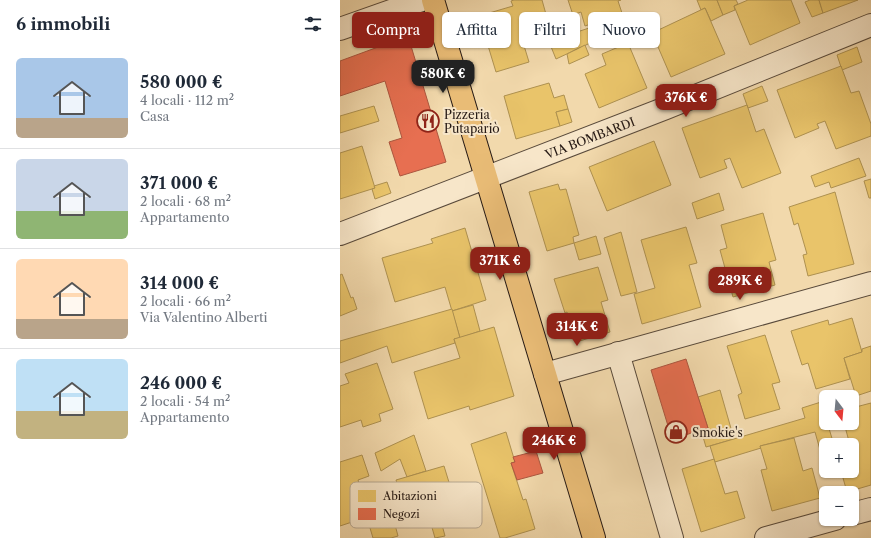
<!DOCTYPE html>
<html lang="it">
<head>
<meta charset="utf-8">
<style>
	:root { --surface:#fff; --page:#f6f6f7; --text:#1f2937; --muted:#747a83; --line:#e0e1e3; --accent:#8f2418 }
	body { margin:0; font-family:"Libre Caslon Text",serif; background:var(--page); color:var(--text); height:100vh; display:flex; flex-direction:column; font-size:15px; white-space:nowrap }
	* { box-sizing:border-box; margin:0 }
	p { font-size:13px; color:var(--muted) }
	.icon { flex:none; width:22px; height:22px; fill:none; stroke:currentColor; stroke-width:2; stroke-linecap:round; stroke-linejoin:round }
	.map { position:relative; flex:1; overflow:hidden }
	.drawer { display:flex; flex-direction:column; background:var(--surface); width:340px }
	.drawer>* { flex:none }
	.top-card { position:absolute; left:12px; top:12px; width:380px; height:36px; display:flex; gap:8px }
	.needle { width:26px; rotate:164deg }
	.controls { position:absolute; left:479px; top:390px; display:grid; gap:8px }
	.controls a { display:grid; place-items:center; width:40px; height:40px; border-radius:6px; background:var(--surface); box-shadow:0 1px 3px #0004; font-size:20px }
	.price { position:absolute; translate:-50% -34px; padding:0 9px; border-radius:8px; background:var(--accent); color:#fff; font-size:13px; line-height:26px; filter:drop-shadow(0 1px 2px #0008) }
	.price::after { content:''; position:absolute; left:50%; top:24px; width:12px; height:9px; margin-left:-6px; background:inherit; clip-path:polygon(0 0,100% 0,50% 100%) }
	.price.active { background:#222; color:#fff }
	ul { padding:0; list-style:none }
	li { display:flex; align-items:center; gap:12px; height:100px; padding:0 16px }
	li+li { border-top:1px solid var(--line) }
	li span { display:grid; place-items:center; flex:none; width:112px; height:80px; border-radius:6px; color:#555 }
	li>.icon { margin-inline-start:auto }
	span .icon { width:48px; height:48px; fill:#fffc; stroke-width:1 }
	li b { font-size:17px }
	h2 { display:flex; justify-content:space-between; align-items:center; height:48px; padding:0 16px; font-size:17px }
	.pill { padding:0 14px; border-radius:6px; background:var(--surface); box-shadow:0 1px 3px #0004; font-size:14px; line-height:36px }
	.pill.active { background:var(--accent); color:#fff }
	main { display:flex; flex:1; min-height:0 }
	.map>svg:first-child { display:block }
	.homes { fill:#e9c46a; stroke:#ae9150 }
	.shops { fill:#e76f51; stroke:#ad563f }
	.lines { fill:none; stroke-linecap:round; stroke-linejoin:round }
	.minor-casing { stroke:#594a3b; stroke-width:24 }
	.major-casing { stroke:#261a15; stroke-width:24 }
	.minor { stroke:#f7e6c9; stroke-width:22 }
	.major { stroke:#e9bc76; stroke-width:22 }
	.labels { text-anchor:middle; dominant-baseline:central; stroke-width:4; stroke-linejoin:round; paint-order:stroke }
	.poi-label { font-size:12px; fill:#261a15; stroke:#f7e6c9; text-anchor:start }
	.street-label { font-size:12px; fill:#261a15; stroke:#f7e6c9 }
	.key { fill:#f7e6c9; stroke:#b8a993; stroke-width:1 }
	.key-label { font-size:11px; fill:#261a15 }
</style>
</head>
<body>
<main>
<section class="drawer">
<h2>6 immobili<svg class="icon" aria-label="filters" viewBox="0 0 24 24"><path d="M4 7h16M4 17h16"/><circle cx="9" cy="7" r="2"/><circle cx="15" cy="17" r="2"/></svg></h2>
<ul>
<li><span style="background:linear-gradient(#a9c7e8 75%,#b9a48a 0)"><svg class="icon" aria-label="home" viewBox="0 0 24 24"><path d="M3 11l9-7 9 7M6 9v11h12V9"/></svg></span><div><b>580 000 €</b><p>4 locali · 112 m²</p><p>Casa</p></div></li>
<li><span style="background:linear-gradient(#c9d6e8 65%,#8fb573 0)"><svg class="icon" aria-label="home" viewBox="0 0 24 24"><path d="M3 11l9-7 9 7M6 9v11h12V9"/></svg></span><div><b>371 000 €</b><p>2 locali · 68 m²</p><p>Appartamento</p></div></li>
<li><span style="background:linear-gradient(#ffd9b3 75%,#b9a48a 0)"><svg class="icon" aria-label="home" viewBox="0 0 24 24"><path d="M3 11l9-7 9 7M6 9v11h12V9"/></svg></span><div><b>314 000 €</b><p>2 locali · 66 m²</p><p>Via Valentino Alberti</p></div></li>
<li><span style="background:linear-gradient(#bfe0f5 65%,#c2b280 0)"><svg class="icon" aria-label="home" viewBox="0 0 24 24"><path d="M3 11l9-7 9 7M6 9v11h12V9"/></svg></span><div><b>246 000 €</b><p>2 locali · 54 m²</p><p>Appartamento</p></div></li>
</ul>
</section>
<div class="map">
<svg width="531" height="538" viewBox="0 0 531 538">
	<rect width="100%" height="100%" fill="#f2d9ac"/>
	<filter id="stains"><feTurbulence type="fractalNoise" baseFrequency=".005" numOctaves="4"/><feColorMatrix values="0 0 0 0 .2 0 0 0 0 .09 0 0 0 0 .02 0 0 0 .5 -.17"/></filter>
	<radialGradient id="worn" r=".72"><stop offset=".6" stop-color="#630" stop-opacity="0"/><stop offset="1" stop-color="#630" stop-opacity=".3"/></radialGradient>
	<g class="homes">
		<polygon points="174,0 202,0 209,25 183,33 184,38 182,39 189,62 156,72 139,16 173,6 171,1"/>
		<polygon points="228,0 281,0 278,1 282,13 245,26 241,12 233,15"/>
		<polygon points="357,0 377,0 383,15 371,21 365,8 361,10"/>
		<polygon points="377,0 396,0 398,4 394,6 395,10 383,15"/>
		<polygon points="408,0 451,0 460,23 410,45 394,6"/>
		<polygon points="470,0 479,0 483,13 472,17 465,2"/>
		<polygon points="479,0 518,0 483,13"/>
		<polygon points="365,8 385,54 331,77 312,33"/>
		<polygon points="222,21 228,35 258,25 263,37 216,59 203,27"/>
		<polygon points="292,22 301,42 290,47 280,28"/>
		<polygon points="288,43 307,88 259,108 245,74 266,65 262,54"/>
		<polygon points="245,45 249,55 229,64 227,54"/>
		<polygon points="517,47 522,62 502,70 497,55"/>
		<polygon points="501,66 511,93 519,91 531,124 531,136 496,149 485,121 477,124 479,128 455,138 437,90"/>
		<polygon points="209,83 214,98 224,95 228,109 216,112 220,126 176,139 164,96"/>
		<polygon points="422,86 428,101 408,108 403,94"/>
		<polygon points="407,105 416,132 424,129 441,173 402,188 390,158 384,160 387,168 360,178 342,128"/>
		<polygon points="34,106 39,121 0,133 0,116"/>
		<polygon points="228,109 232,122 220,126 216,112"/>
		<polygon points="314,141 331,185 267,211 249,167"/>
		<polygon points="22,146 35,188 0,199 0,153"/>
		<polygon points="519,158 526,176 491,188 489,182 475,187 471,176"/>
		<polygon points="531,179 531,198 529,198 524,181"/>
		<polygon points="47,182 51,193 35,199 32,189 35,188 34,186"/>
		<polygon points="218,184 220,190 226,189 239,235 233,237 234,243 207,251 189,192"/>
		<polygon points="495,192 514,264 468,276 463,255 467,254 458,223 454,225 449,207"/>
		<polygon points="379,193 384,210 357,219 352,203"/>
		<polygon points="423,213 436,260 429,262 435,285 393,297 380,250 387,248 381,225"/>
		<polygon points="346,227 357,263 349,265 361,307 302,324 294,294 315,288 301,240"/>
		<polygon points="125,228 146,300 112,311 105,287 55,302 42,258 93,243 91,239"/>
		<polygon points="281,232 297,292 281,296 264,238"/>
		<polygon points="256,236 261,254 239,260 234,243"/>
		<polygon points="258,267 268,300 261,302 270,332 236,342 227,312 225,313 214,279"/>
		<polygon points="2,274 11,298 13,297 17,309 0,316 0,275"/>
		<polygon points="133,305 140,331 120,338 112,311"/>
		<polygon points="112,309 120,338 114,339 115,343 52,363 47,346 0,363 0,341"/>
		<polygon points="512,318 522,352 504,358 510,379 476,389 468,363 462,365 451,331 488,320 489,325"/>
		<polygon points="154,327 174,396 130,410 129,406 88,419 74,372 120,358 114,339"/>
		<polygon points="425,335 440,382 432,384 440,409 405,419 398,395 402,393 387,346"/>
		<polygon points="531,346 531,391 516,396 504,358 522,352 522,349"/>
		<polygon points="37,363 53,409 39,414 41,421 23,427 21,420 0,427 0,386 9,383 5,374"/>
		<polygon points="380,390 394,439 366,447 361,430 368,428 358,397"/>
		<polygon points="481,402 494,445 486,445 486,463 484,464 475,432 420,446 421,448 375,462 370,446 465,418 462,408"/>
		<polygon points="531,403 531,485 507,492 501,471 512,471 512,445 510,445 504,423 512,423 512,408"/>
		<polygon points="166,432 175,462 171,463 183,500 186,499 195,529 165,538 160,538 131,444"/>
		<polygon points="74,435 86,471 67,477 60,459 41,471 35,453"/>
		<polygon points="454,438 463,471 472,468 480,498 432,511 421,470 427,469 420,446"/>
		<polygon points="22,455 29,476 18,480 30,516 0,526 0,462"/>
		<polygon points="374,459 385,494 397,491 405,518 361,532 342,469"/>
		<polygon points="104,466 119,515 91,524 89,517 69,523 56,480"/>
		<polygon points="54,521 58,536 51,538 33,538 30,528"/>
		<polygon points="101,521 105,536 95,538 91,524"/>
	</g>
	<g class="shops">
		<polygon points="68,36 106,162 60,176 49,142 62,138 45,81 0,96 0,61"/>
		<polygon points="346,359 368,428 332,439 311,370"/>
		<polygon points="196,451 203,473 177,480 171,463 175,462 173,457"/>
	</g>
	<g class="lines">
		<g class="minor-casing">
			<g id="minor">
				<polyline points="0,29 82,0"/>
				<polyline points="0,234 326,108 531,25"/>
				<polyline points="278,353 332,538"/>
				<polyline points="205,374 531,283"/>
				<polyline points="512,514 531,509"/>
				<polyline points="426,538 495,519"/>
			</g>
		</g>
		<g class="major-casing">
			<polyline id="major" points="93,0 254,538"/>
		</g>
		<use href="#minor" class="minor"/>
		<use href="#major" class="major"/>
	</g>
	<defs>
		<g id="restaurant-ring" transform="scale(1.15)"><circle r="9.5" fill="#f7e6c9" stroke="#8f2418" stroke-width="1.5"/><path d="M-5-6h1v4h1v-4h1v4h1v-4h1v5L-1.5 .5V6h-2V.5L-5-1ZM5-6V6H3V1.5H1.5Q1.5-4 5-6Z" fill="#8f2418"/></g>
		<g id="shop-ring" transform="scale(1.15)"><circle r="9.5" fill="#f7e6c9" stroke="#8f2418" stroke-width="1.5"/><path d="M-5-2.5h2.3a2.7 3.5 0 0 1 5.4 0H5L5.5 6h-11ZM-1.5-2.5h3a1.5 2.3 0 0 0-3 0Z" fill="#8f2418"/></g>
	</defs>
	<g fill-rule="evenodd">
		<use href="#restaurant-ring" x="88" y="121"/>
		<use href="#shop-ring" x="336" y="432"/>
	</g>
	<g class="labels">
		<g class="poi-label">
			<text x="104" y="114">Pizzeria<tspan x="104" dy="14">Putapariò</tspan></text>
			<text x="352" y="432">Smokie's</text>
		</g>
		<g class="street-label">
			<text transform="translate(250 138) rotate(-21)">VIA BOMBARDI</text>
		</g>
	</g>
	<rect x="10" y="482" width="132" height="46" rx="6" class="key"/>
	<rect x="18" y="490" width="18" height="12" fill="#e9c46a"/>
	<rect x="18" y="508" width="18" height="12" fill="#e76f51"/>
	<g class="key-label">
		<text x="43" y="500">Abitazioni</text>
		<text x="43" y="518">Negozi</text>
	</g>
	<rect width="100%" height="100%" filter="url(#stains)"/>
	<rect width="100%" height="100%" fill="url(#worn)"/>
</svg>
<div class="controls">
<a><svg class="needle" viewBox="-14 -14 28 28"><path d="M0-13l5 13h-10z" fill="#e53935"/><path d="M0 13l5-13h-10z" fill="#747a83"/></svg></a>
<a>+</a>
<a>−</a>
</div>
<b class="price active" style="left:103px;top:94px">580K €</b>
<b class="price" style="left:346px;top:118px">376K €</b>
<b class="price" style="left:160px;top:281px">371K €</b>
<b class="price" style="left:400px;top:301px">289K €</b>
<b class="price" style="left:237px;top:347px">314K €</b>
<b class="price" style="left:214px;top:461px">246K €</b>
<div class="top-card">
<a class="pill active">Compra</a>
<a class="pill">Affitta</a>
<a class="pill">Filtri</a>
<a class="pill">Nuovo</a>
</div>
</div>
</main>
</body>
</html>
